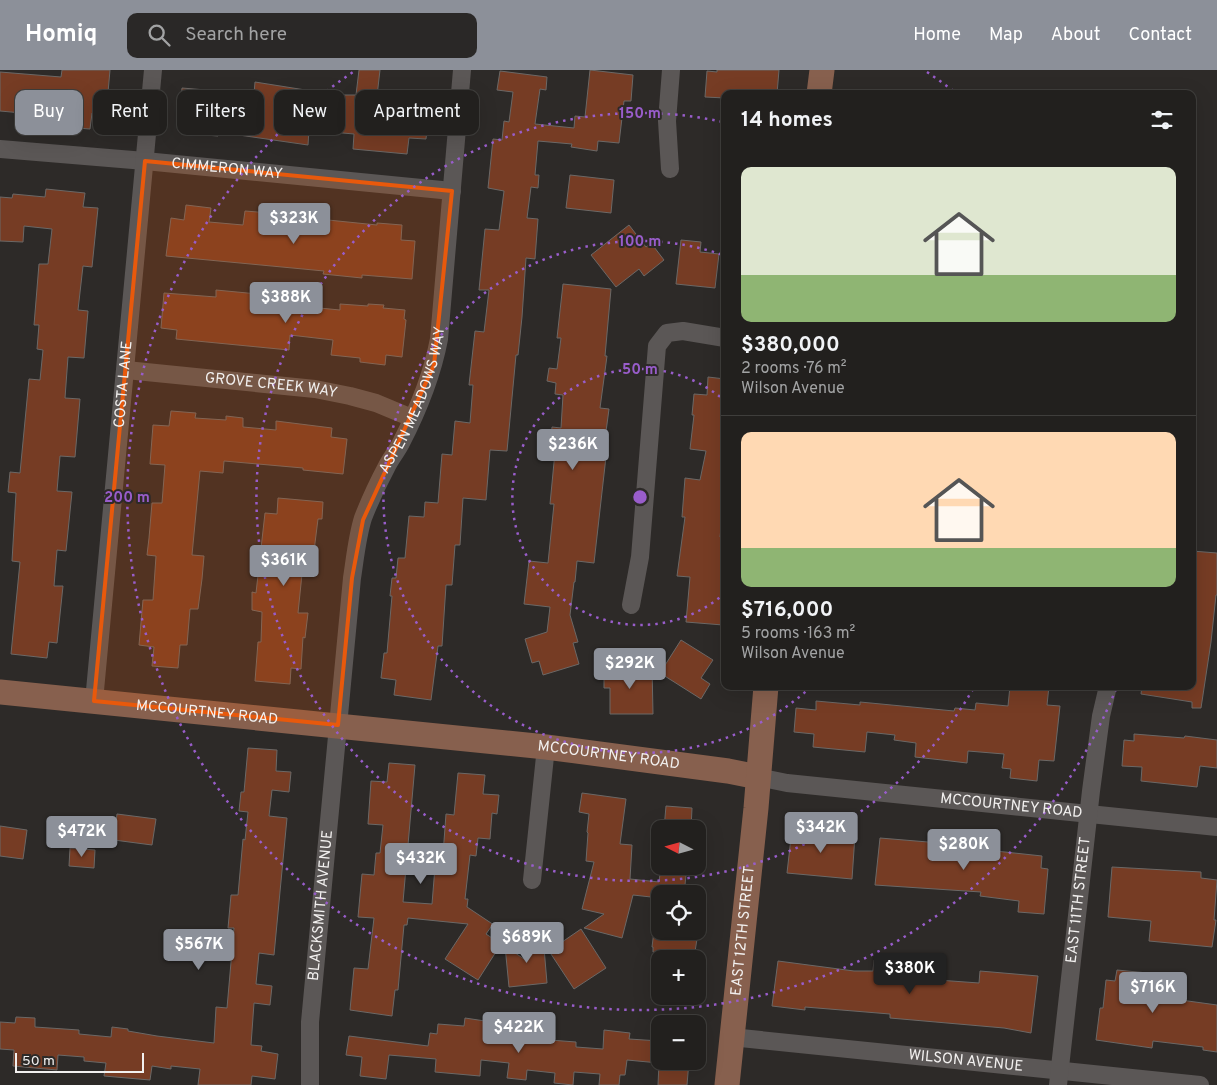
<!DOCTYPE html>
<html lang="en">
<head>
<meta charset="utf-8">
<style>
	:root { --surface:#22201e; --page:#2a2827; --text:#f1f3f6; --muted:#a2a3a4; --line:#3f3e3c; --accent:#8c9099 }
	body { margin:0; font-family:Overpass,sans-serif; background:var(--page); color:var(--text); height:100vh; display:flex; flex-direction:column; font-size:19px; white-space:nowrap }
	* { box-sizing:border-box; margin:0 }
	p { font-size:16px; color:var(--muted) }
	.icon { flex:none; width:28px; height:28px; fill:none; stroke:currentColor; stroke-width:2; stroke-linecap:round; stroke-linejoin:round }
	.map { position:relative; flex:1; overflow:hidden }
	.panel { position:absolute; left:721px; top:20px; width:475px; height:600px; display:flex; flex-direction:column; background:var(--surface); border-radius:10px; box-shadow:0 5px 20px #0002,0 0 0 1px var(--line) }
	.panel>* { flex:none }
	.guide { position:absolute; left:15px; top:20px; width:475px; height:45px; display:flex; gap:10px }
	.needle { width:32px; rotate:276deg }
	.controls { position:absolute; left:651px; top:750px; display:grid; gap:10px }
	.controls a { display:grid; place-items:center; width:55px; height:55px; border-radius:10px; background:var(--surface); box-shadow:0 5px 20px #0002,0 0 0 1px var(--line); font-size:25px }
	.scale { position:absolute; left:15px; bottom:12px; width:129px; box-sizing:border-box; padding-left:5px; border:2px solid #f2f0ef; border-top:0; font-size:14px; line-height:18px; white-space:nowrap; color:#f2f0ef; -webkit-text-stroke:4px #2d2a28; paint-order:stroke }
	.price { position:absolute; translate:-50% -42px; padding:0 11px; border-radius:5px; background:var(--accent); color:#fff; font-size:16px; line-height:32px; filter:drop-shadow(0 1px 2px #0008) }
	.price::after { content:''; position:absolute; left:50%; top:30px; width:15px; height:11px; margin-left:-8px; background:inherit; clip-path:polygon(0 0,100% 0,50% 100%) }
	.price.selected { background:#222; color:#fff }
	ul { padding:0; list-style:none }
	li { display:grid; align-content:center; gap:10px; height:265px; padding:0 20px }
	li+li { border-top:1px solid var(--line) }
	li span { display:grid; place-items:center; height:155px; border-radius:10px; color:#555 }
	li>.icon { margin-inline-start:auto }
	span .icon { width:90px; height:90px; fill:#fffc; stroke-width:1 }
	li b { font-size:21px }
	h2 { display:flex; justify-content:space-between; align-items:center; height:60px; padding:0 20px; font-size:21px }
	.chip { padding:0 18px; border-radius:10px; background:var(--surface); box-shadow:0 5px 20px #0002,0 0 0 1px var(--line); font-size:18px; line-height:45px }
	.chip.selected { background:var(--accent); color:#fff }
	header { display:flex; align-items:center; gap:30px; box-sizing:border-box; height:70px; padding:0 25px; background:var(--accent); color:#fff }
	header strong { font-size:24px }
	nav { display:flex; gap:28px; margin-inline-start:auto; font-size:18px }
	.search { width:350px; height:45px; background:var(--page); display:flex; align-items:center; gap:12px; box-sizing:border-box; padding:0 18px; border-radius:10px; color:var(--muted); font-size:19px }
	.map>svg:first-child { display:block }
	.building { fill:#763c24; stroke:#6b6866 }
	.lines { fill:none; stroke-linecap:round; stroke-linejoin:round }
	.street { stroke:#5b5756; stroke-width:18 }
	.secondary { stroke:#87604e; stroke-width:25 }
	.marked { fill:#e8590c; fill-opacity:0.2; stroke:#e8590c; stroke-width:4; stroke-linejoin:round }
	.ring { fill:none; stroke:#995dcb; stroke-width:2.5; stroke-dasharray:2.5 5 }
	.labels { text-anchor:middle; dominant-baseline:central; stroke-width:4; stroke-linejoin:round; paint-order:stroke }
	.street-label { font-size:15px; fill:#f2f0ef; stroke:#2d2a28 }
	.centre { fill:#995dcb; stroke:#2d2a28; stroke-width:2.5 }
	.ring-label { font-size:15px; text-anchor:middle; font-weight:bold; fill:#995dcb; stroke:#2d2a28; stroke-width:4; stroke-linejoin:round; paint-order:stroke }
</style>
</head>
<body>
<header>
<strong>Homiq</strong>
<div class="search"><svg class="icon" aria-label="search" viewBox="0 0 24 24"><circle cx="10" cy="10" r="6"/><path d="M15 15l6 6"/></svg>Search here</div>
<nav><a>Home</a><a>Map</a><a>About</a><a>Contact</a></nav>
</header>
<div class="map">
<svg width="1217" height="1015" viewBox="0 0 1217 1015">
	<rect width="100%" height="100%" fill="#2d2a28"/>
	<g class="building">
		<polygon points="62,0 110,0 106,45 92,43 90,59 50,56 52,39 23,36 22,43 0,41 0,2 61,7"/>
		<polygon points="359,0 380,0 377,26 430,32 426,69 409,68 407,84 353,79 354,64 309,60 308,75 218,62 218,66 193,64 194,54 179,53 182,18 254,24 255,12 337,25 356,25"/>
		<polygon points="590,0 633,5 631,31 624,31 619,73 598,71 597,81 571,77 572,74 538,71 535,105 539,105 538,118 531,117 527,148 538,149 535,189 526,188 522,247 518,285 516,285 507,381 490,380 486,430 463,428 460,475 455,475 452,515 446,515 442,576 438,576 431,630 394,625 396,610 381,608 384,583 387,583 392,526 390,526 392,508 396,508 398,488 405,488 409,446 424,447 425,432 438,433 442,384 452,385 455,351 470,353 473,315 469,315 475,261 484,262 489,220 479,220 485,159 499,160 504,121 488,118 493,69 502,70 504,51 509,52 513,22 497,20 500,1 547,7 546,20 540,19 535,54 574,58 575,46 585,47"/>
		<polygon points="717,0 779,0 777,24 725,24 725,28 705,27 707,1 717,2"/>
		<polygon points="570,105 614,110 611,143 566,138"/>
		<polygon points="46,119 85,123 83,137 98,138 92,197 83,196 78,240 88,241 84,288 68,287 65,328 80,329 75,387 60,386 57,421 72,422 66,481 57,480 54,516 63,516 57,573 49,572 47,588 11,584 20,492 12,491 16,423 8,422 10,402 20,403 29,309 40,310 43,280 37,279 39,255 34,255 39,194 48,194 52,159 24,156 23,172 0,171 0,127 12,128 13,124 45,127"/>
		<polygon points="186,135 211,138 209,152 243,155 245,141 295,145 294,160 327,163 328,150 377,155 377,153 402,155 401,170 415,171 412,209 362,205 362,208 323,204 324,201 166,186 171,148 184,150"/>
		<polygon points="629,155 646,177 651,173 664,190 644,206 639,199 616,217 591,185"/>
		<polygon points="681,170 701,172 700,182 719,184 715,218 676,214"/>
		<polygon points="563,214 611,219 605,286 607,286 600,338 609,339 605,369 608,369 594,493 577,491 575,512 574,512 570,545 578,572 573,573 579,594 543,605 539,591 532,593 525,569 547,562 550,537 524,534 529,491 548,493 554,434 550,434 555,382 550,381 552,357 561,358 563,325 555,324 556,313 547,311 549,298 557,299 561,268 557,268"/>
		<polygon points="216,220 310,229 309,237 340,240 340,234 368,236 368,234 384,235 383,238 405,240 404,249 406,250 402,287 386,285 385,295 360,292 360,288 331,285 333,270 290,265 289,280 176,269 177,260 161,258 164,223 216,227"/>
		<polygon points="708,307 725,309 725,431 724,431 720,467 725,467 725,526 723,555 686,552 690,507 677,506 685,447 682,447 685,408 700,410 706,381 690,379 694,345 692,345 694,324 707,325"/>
		<polygon points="171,341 196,343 195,348 226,350 226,346 243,348 243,357 276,360 276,351 332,358 331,367 347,369 343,404 303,400 303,398 224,391 223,403 200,401 192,485 204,486 202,509 198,539 190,539 187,575 180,575 178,598 152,596 154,577 139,575 143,530 153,530 156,486 147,485 149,468 152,433 162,433 165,395 150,394 153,355 169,356"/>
		<polygon points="278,428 323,432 322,449 318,449 311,505 302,504 298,543 308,543 305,568 303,567 301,599 291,598 290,614 255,611 258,572 261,572 262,542 252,540 252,522 256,523 265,443 277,444"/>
		<polygon points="1192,481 1217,483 1217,525 1216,525 1211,572 1201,638 1192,638 1192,632 1141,624 1142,616 1192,616"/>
		<polygon points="681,570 713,590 701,608 710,614 701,629 660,603"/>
		<polygon points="634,596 652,596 653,644 610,644 610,618 604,618 604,599 634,599"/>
		<polygon points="1010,616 1049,616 1047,635 1060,636 1054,691 1039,690 1037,711 1010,708 1011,699 1002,698 1004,684 968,681 967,693 942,690 915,687 916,673 894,670 895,665 867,662 865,682 813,677 814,664 794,662 796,638 816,640 816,631 860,635 860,632 954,641 955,638 975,640 976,633 1008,636"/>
		<polygon points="1134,664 1184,668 1185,666 1217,670 1217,698 1200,696 1197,717 1141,711 1142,697 1122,696 1124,670 1134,671"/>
		<polygon points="248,678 277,680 276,701 291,702 289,722 272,720 269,746 287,748 274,885 259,883 256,914 272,916 270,935 254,933 251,975 262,976 261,981 278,984 275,1009 252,1006 251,1015 198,1015 200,999 171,996 171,999 152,996 150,1010 104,1006 106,993 84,991 84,987 58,985 57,1000 13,996 14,980 0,979 0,952 15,953 16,947 35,948 35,957 79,960 79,964 111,967 112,957 128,959 128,961 157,966 214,973 216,937 227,938 234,858 228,858 231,825 238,825 243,769 245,770 248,742 239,741 241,722 244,722"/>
		<polygon points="389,693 415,695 403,832 432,834 435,797 442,798 446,744 454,745 458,703 485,705 483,724 499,725 497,744 492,743 490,769 478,768 476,786 470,785 465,829 468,829 467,837 497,857 491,857 486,864 501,874 478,910 445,889 468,854 408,848 407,855 404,855 398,920 395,920 392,946 350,940 354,898 368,899 374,848 358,847 362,804 374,805 376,783 380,783 383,755 368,754 371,711 387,712"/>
		<polygon points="582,723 626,729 620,774 632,775 630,809 659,812 661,796 687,796 684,824 660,824 660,828 633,825 622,868 584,858 604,844 582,839 594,792 586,791 588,763 587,762 589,744 579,742"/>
		<polygon points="666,736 692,738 691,759 664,759"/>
		<polygon points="117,744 156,749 152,775 114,770"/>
		<polygon points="0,756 27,760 23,789 0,786"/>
		<polygon points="792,759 855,765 852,809 787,803"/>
		<polygon points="880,768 940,773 940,775 1042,786 1041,798 1048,799 1044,844 1018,842 1019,831 980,826 981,822 875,815"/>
		<polygon points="70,778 95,780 94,798 69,796"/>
		<polygon points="1112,797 1201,802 1201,808 1217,810 1214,850 1216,850 1212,877 1149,871 1151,851 1108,847"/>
		<polygon points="581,859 606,898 574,919 549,881"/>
		<polygon points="654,861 679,861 679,866 697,869 694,888 653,882 653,877 652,877"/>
		<polygon points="543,866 547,913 509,917 505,876 524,889 521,869"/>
		<polygon points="874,890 888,891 887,901 924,904 924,909 979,913 980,901 1038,906 1031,963 1004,958 890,948 890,944 805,937 805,940 772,936 778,891 854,901 873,901"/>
		<polygon points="1117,900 1168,905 1166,928 1217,935 1217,982 1203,980 1203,977 1153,971 1152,978 1096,970 1100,938 1103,938 1106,910 1115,911"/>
		<polygon points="465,948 485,951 484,955 528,960 527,964 550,966 550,970 576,972 576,977 603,979 604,960 630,963 629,969 660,971 660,991 689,991 687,1015 658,1015 659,993 627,990 625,1005 620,1005 619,1015 599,1015 600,1004 574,1002 573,1015 554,1013 555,1003 527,1000 526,1010 507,1008 509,993 481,990 480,1006 435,1002 436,989 389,985 386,1009 360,1006 362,987 346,985 349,966 428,976 430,963 437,964 438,954 464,956"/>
	</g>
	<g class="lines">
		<g class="street">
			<path id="s1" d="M0,79L145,91L452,121"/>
			<polyline points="670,99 667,51 671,0"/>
			<path id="s2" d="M126,300L315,319L350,326L376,333L412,348"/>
			<polyline points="631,535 640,487 657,276 667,263 683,261 725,268"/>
			<path id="s3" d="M94,631L153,0"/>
			<path id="s4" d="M758,707L787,713L1217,757"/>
			<polyline points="532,810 546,677"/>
			<path id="s5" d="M731,967L1200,1015"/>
			<path id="s6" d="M310,1015V952L352,508C355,489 357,467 363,448C370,430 378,413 387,396C391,388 397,381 401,373C418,340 432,306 439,269L462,0"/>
			<path id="s7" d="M1058,1015L1091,721L1101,646L1108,616"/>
		</g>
		<g class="secondary">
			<polyline points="819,24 822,0"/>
			<path id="s8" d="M0,622L546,677L728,701L758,707"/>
			<path id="s9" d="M727,1015L756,738L766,616"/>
		</g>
	</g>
	<path class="marked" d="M145,91L452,121L434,295L363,450L352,508L338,655L94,631Z"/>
	<g class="ring">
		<path d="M725 523A128 128 0 1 1 725 331"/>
		<path d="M811 617A256 256 0 1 1 723 185"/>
		<path d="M973 619A384 384 0 1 1 723 52"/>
		<path d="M1116 619A513 513 0 1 1 353 2M927 2A513 513 0 0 1 956 23"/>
	</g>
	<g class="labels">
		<g class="street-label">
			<text stroke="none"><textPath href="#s1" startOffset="228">CIMMERON WAY</textPath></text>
			<text stroke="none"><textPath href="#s3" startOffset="318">COSTA LANE</textPath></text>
			<text stroke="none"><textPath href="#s2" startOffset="146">GROVE CREEK WAY</textPath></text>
			<text stroke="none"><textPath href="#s6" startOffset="699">ASPEN MEADOWS WAY</textPath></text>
			<text stroke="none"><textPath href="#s8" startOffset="208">MCCOURTNEY ROAD</textPath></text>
			<text stroke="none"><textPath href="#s8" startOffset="612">MCCOURTNEY ROAD</textPath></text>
			<text stroke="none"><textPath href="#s4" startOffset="255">MCCOURTNEY ROAD</textPath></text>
			<text stroke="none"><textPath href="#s7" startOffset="186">EAST 11TH STREET</textPath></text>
			<text stroke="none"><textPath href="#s6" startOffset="180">BLACKSMITH AVENUE</textPath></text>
			<text stroke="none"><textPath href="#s9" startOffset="155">EAST 12TH STREET</textPath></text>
			<text stroke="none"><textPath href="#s5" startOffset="236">WILSON AVENUE</textPath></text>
		</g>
	</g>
	<circle cx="640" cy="427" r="8" class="centre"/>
	<g class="ring-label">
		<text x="640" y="48">150 m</text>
		<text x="640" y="176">100 m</text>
		<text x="640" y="304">50 m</text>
		<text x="127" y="432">200 m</text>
	</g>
</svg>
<div class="controls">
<a><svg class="needle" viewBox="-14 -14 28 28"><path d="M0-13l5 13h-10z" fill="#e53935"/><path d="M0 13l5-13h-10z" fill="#a2a3a4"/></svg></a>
<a><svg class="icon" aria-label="locate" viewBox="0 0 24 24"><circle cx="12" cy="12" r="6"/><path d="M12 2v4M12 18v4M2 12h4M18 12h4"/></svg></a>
<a>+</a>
<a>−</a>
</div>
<div class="scale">50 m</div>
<b class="price" style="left:294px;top:175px">$323K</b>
<b class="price" style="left:286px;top:254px">$388K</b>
<b class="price" style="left:573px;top:401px">$236K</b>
<b class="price" style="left:284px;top:517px">$361K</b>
<b class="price" style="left:630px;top:620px">$292K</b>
<b class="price" style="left:821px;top:784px">$342K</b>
<b class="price" style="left:82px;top:788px">$472K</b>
<b class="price" style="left:964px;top:801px">$280K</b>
<b class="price" style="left:421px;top:815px">$432K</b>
<b class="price" style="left:527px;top:894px">$689K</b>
<b class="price" style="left:199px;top:901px">$567K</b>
<b class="price selected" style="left:910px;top:925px">$380K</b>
<b class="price" style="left:1153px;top:944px">$716K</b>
<b class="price" style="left:519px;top:984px">$422K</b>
<div class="guide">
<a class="chip selected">Buy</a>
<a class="chip">Rent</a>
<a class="chip">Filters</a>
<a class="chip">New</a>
<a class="chip">Apartment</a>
</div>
<section class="panel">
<h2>14 homes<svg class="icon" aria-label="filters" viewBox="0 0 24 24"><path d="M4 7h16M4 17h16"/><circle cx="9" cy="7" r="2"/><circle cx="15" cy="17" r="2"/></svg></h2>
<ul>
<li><span style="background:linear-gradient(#dfe7d0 70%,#8fb573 0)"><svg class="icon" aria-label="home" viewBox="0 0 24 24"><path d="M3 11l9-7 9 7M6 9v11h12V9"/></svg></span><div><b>$380,000</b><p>2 rooms · 76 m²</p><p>Wilson Avenue</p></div></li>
<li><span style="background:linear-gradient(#ffd9b3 75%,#8fb573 0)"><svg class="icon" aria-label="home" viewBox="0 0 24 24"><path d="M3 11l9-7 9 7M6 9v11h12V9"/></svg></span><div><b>$716,000</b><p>5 rooms · 163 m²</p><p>Wilson Avenue</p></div></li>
</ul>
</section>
</div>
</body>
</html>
